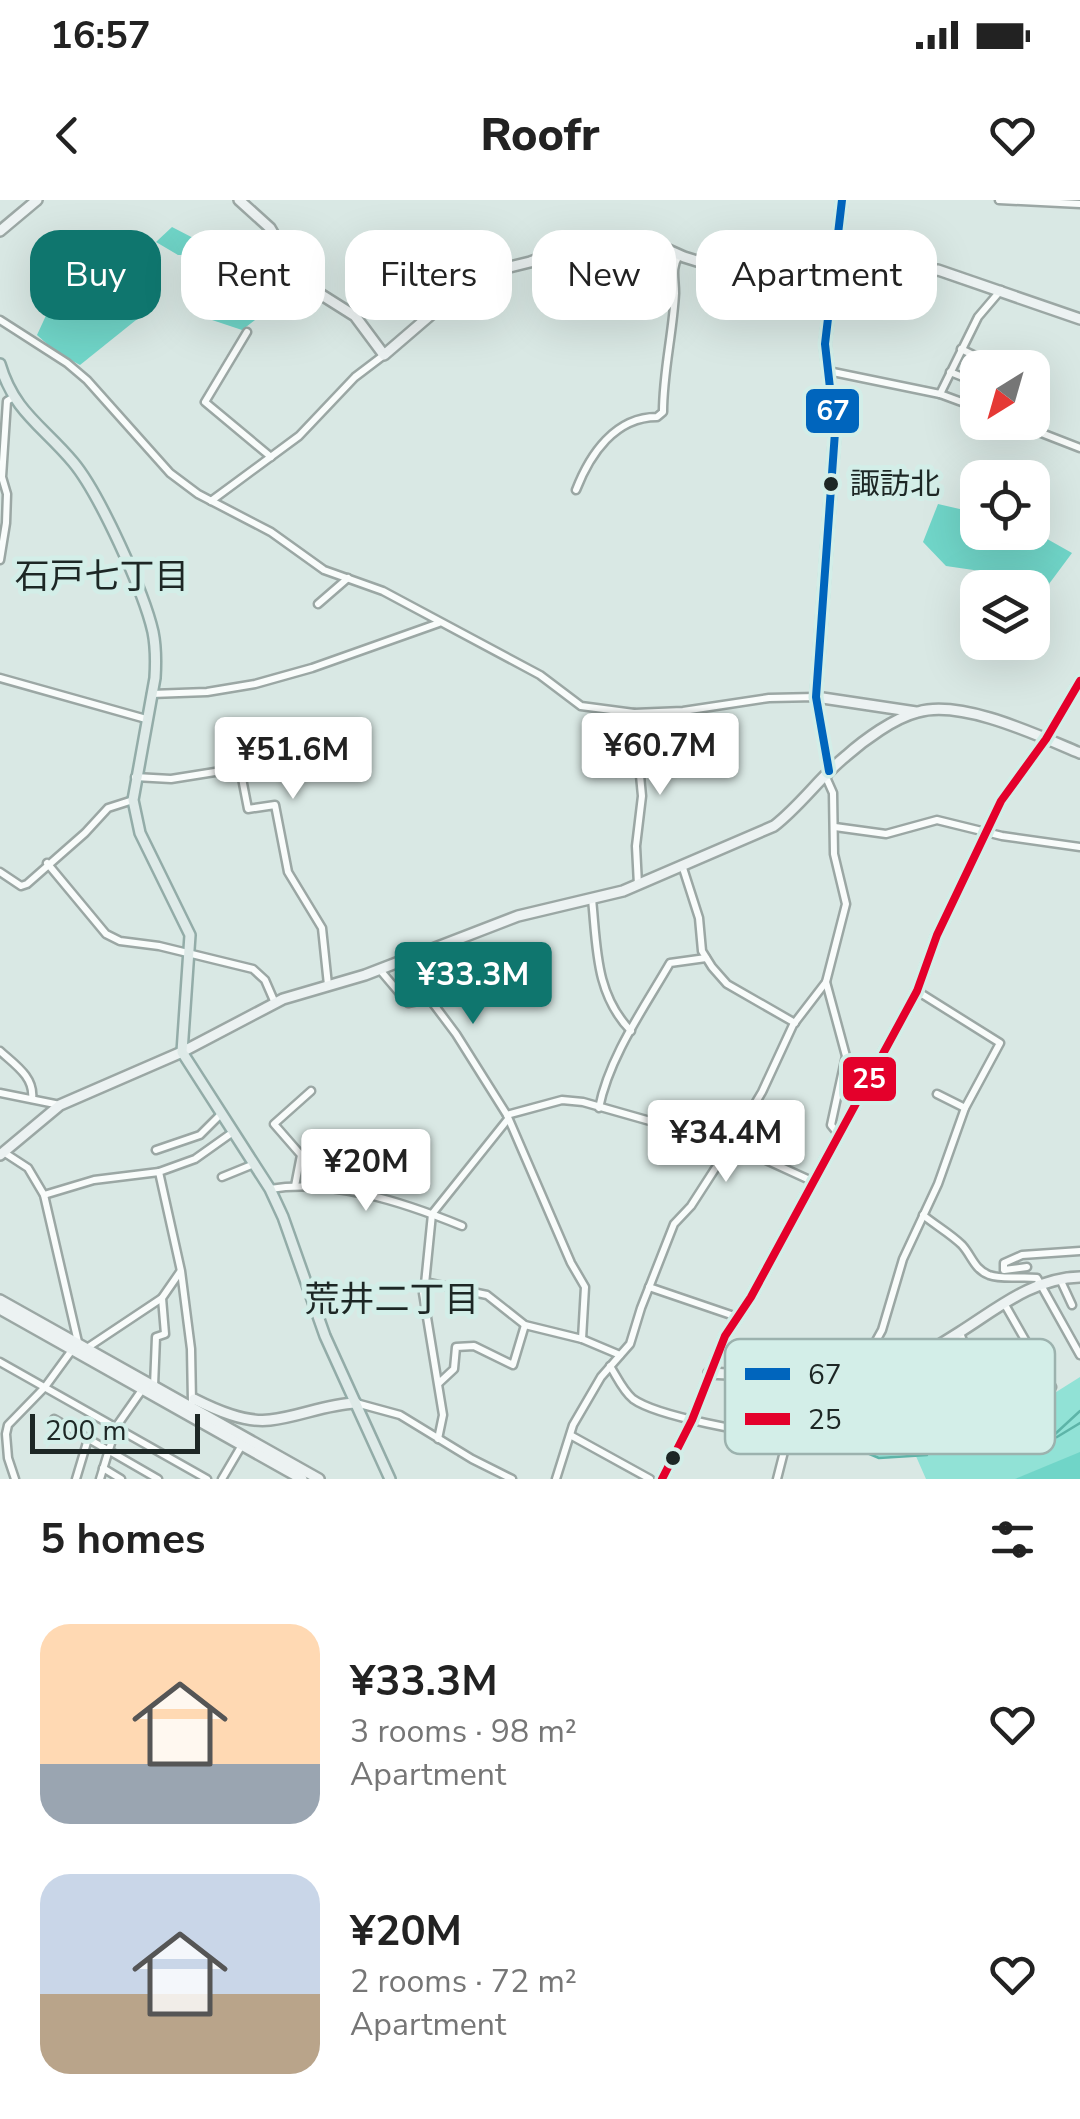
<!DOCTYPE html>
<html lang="en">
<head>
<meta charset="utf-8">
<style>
	:root { --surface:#fff; --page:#f2f2f2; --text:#222; --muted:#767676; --accent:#0f766e }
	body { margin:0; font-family:"Nunito Sans","Noto Sans JP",sans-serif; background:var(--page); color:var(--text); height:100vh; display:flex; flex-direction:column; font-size:38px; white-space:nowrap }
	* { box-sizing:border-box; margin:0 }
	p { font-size:32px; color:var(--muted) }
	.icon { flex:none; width:55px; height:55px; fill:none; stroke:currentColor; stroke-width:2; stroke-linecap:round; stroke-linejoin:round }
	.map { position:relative; height:1279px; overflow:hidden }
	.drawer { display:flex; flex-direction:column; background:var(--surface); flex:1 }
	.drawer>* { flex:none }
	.banner { position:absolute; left:30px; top:30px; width:1020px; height:90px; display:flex; gap:20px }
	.needle { width:65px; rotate:217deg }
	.fabs { position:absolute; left:960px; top:150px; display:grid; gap:20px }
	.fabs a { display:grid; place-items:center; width:90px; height:90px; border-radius:20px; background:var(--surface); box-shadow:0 10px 40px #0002; font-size:50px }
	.scale { position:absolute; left:30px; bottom:25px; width:170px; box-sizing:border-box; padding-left:10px; border:5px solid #1d2725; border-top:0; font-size:28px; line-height:35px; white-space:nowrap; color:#1d2725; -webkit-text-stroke:8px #d3eee8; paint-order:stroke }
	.price { position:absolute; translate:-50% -85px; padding:0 22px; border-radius:10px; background:#fff; color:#222; font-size:32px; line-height:65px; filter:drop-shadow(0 2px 5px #0008) }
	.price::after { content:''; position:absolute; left:50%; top:60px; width:30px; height:22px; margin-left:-15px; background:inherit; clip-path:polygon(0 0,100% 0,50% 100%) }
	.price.active { background:var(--accent); color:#fff }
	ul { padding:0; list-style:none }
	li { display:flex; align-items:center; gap:30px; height:250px; padding:0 40px }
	li span { display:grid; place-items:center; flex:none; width:280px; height:200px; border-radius:30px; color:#555 }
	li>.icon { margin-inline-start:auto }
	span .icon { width:120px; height:120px; fill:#fffc; stroke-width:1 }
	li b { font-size:42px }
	h2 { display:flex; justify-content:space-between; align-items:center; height:120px; padding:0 40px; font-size:42px }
	.chip { padding:0 35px; border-radius:30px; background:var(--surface); box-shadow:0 10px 40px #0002; font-size:35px; line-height:90px }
	.chip.active { background:var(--accent); color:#fff }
	.status { display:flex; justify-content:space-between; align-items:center; height:70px; padding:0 50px; background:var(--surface); direction:ltr }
	.status svg { height:28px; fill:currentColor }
	header { display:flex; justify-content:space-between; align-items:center; height:130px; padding:0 40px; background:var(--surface); font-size:45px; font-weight:800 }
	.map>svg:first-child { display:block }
	.green { fill:#91e2d6 }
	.forest { fill:#70d5c8 }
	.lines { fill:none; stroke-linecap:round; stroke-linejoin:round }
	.stream { stroke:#5db4a8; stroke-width:2.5 }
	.street-casing { stroke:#9ba7a4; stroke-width:11 }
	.secondary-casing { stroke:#9ba7a4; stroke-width:14 }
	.primary-casing { stroke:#93aca8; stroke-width:14 }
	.street { stroke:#f9fcfb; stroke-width:6 }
	.secondary { stroke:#ecf2f2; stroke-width:9 }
	.primary { stroke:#deeae8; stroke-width:9 }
	.bus-1-casing { stroke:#d3eee8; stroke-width:15 }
	.bus-2-casing { stroke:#d3eee8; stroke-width:15 }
	.bus-1 { stroke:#0065bd; stroke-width:8 }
	.bus-2 { stroke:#e4002b; stroke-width:8 }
	.bus-dot { fill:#1d2725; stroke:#d3eee8; stroke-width:4 }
	.labels { text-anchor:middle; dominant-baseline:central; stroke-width:10; stroke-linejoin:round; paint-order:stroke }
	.bus-label { font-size:30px; fill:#1d2725; stroke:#d3eee8; text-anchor:start }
	.neighbourhood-label { font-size:35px; fill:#1d2725; stroke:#d3eee8 }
	.key { fill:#d3eee8; stroke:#9cb2ae; stroke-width:2.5 }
	.key-label { font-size:28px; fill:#1d2725 }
	.line-badge { stroke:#d3eee8; stroke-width:4 }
	.badge-label { font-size:28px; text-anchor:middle; font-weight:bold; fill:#fff }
</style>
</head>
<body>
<div class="status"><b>16:57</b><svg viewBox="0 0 49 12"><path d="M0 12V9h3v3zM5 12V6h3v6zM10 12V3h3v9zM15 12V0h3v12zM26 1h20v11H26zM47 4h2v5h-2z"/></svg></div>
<header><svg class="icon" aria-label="back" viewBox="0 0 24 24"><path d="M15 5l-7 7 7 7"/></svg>Roofr<svg class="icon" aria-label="heart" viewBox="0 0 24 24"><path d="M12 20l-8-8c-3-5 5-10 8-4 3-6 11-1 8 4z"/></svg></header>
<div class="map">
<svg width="1080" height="1279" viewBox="0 0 1080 1279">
	<rect width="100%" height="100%" fill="#d9e8e4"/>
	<polygon class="green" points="1080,1177 1080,1253 1016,1279 926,1279 915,1254 880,1257 861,1250 970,1206 997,1205 1009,1210 1045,1199"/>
	<g class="forest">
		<polygon points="172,27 201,42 233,47 255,67 272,107 242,130 194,114 197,55 178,55 156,42"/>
		<polygon points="80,70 115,70 146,112 80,165 56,152 37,135 55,96"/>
		<polygon points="938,304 977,313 978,332 1033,331 1072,353 1046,388 994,373 946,366 923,342"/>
		<polygon points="1080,1252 1080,1279 1015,1279"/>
	</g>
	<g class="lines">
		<g class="stream">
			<polyline points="1033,1240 1054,1235 1080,1211"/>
			<polyline points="967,1242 981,1237 993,1238"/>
			<polyline points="1025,1242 1057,1237 1080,1223"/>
			<polyline points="843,1246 853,1247 879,1258 927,1255"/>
		</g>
		<g class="street-casing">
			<g id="street">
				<polyline points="999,0 1080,4"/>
				<polyline points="0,120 67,163 87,180 170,273 198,294 271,332 324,370 383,391 540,475 581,506 634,513 683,511 769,498 816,497 829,571"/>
				<polyline points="247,132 205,202 271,257"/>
				<polyline points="961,149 1000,168"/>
				<polyline points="828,171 940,194 978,208"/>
				<polyline points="950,172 978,183"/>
				<polyline points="940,194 978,117 1001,90"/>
				<polyline points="1026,227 1080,248"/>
				<path d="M576,290C590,254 615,217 657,217L663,212C663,172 673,133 675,93C675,78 671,69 679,55"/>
				<polyline points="211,301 299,236 355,177 384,155"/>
				<polyline points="0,360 6,323 7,294 2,277 7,201 12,198"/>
				<polyline points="318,404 348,378"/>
				<polyline points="0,478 146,519"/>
				<polyline points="151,494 207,492 255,484 312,468 439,423"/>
				<polyline points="634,513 642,596 636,646 638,685"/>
				<polyline points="135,577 171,579 240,568 248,609 275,605 288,672 322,728 328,785"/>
				<polyline points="835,627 886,634 937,620 1002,636 1080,647"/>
				<polyline points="47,663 106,734 120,741 159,746 253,769 265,780 275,803"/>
				<polyline points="682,665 699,718 702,751 712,767 727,784 795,823"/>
				<polyline points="0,672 21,686 27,684 85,633 108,608 133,600"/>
				<path d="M592,699C597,747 595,794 631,831"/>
				<polyline points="406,758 417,782 456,834 507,915 571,1063 585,1087 582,1139"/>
				<polyline points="380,770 408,803 428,799"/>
				<polyline points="826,782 846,856 831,925 840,936"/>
				<path d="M0,851C14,864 35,877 32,899"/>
				<polyline points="0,893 60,905"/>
				<polyline points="937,894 965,908"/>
				<path d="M599,908C609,857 644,808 670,763L706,758"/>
				<polyline points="507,915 562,900 583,902 731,944 814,982"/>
				<polyline points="156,950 200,935 221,914"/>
				<polyline points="5,953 28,968 44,995 78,1142"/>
				<polyline points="222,977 254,964"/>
				<polyline points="295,986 301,955 274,924 311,891"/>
				<path d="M270,989C334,979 403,1002 462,1026"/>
				<polyline points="44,995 94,980 159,972"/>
				<path d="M923,1015C935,1025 951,1034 962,1045C972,1056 974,1069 989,1075C1003,1080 1021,1076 1037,1078L1080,1155"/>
				<polyline points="1027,1067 1004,1070 1004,1063 1022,1055 1080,1051"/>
				<polyline points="1060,1079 1072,1105"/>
				<polyline points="425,1084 432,1014 508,919"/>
				<polyline points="649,1087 737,1117"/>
				<polyline points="1004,1103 1052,1187"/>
				<polyline points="960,1133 974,1169"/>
				<polyline points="84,1150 162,1098"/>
				<polyline points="0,1162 207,1279"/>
				<path d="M610,1166C617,1177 623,1191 633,1199C658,1217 756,1234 788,1236L777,1279"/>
				<polyline points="855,1179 882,1130 903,1059 938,984 965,908 1000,843 917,791"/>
				<polyline points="439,1183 454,1169 456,1147 474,1146 513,1165 525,1125"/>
				<polyline points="154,1186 156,1137 165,1134 162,1098 180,1072"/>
				<polyline points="192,1202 191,1149 181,1071 159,972 195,959 233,932"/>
				<polyline points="356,1203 400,1215 472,1259 512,1279"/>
				<polyline points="54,1219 158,1279"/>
				<polyline points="572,1236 650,1279"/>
				<polyline points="438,1239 443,1215 423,1093 429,1083 487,1095 525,1125 582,1139 620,1155"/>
				<polyline points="103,1268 121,1279"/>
				<polyline points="15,1279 8,1258 6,1234 8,1225 45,1187 72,1150"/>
				<polyline points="76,1279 88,1239"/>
				<polyline points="100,1279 116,1227 144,1187"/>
				<polyline points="222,1279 242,1245"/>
				<polyline points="556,1279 573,1225 601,1177 630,1144 641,1108 674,1024 691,1006 731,944 762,892 793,825 826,782 846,704 834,654 833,593 825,575"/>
			</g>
		</g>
		<g class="secondary-casing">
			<g id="secondary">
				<polyline points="239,0 270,28 291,64 317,92 355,116 384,155 477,75 530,62 576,45 618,39 646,40 684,57 726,70 767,77 833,78 938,70 1080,119"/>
				<polyline points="842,0 825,144 835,232 816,497 916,512"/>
				<polyline points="0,31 37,0"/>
				<path d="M0,955L60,905L182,852L283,799L365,775L518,716L623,691L774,626C801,605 820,577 846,556C864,540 894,518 918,512C962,499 1039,536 1080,553"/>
				<polyline points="0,1100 319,1279"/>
				<polyline points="0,1109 302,1279"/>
				<path d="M709,1173L855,1181L892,1173C915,1160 938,1146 960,1132C998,1108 1033,1078 1080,1077"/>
				<path d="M194,1199C216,1210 245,1223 270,1220C299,1217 326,1204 356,1203"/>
			</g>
		</g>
		<g class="primary-casing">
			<g id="primary">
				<path d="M0,164C14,212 43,226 73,262C99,293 144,392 153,432C156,447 156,462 155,478L133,600L140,633L190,735L182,852L270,989L283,1017L325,1136L390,1279"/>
				<polyline points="662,1279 692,1220 725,1136 751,1097 917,791 937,735 1001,601 1046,539 1080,481"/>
			</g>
		</g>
		<use href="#street" class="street"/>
		<use href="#secondary" class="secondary"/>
		<use href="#primary" class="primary"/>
		<g class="bus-1-casing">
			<polyline id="bus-1" points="829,571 816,497 835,232 825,144 842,0"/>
		</g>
		<g class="bus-2-casing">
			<polyline id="bus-2" points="662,1279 692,1220 725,1136 751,1097 917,791 937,735 1001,601 1046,539 1080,481"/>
		</g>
		<use href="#bus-1" class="bus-1"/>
		<use href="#bus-2" class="bus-2"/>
	</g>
	<g class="bus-dot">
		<circle cx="831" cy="284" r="9"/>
		<circle cx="673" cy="1258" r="9"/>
	</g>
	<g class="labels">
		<g class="bus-label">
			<text x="850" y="284">諏訪北</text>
		</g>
		<g class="neighbourhood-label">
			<text x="102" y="376">石戸七丁目</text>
			<text x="392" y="1099">荒井二丁目</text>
		</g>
	</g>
	<rect x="725" y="1139" width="330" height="115" rx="15" class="key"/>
	<rect x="745" y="1168" width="45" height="12" fill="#0065bd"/>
	<rect x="745" y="1213" width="45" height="12" fill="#e4002b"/>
	<g class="key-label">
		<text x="808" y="1184">67</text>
		<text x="808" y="1229">25</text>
	</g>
	<g class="line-badge">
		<rect x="804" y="187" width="57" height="48" rx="10" fill="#0065bd"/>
		<rect x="841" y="855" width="57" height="48" rx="10" fill="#e4002b"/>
	</g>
	<g class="badge-label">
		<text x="833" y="220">67</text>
		<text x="869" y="888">25</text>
	</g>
</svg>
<div class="fabs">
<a><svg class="needle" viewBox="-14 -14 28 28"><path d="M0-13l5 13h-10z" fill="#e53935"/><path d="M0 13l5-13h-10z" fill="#767676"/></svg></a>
<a><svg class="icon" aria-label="locate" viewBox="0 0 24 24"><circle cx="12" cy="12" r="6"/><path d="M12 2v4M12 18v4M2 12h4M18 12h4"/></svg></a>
<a><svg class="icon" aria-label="layers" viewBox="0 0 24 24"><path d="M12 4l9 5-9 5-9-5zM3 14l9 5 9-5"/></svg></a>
</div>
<div class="scale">200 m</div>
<b class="price" style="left:660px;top:598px">¥60.7M</b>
<b class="price" style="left:293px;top:602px">¥51.6M</b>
<b class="price active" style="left:473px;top:827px">¥33.3M</b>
<b class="price" style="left:726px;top:985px">¥34.4M</b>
<b class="price" style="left:366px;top:1014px">¥20M</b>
<div class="banner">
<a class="chip active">Buy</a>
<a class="chip">Rent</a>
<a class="chip">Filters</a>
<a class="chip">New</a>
<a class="chip">Apartment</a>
</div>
</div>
<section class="drawer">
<h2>5 homes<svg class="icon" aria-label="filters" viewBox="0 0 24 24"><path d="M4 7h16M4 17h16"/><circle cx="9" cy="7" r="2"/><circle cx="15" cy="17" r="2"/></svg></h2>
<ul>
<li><span style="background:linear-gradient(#ffd9b3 70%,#9aa5b1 0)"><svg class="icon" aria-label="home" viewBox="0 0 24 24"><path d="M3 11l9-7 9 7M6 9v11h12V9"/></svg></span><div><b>¥33.3M</b><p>3 rooms · 98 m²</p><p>Apartment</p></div><svg class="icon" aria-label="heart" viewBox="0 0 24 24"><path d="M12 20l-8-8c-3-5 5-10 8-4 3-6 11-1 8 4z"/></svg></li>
<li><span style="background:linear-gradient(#c9d6e8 60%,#b9a48a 0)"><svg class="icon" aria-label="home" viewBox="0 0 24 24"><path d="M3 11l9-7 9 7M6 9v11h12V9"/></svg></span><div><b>¥20M</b><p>2 rooms · 72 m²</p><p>Apartment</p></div><svg class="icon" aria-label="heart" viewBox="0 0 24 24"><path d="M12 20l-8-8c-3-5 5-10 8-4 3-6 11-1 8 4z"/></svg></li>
</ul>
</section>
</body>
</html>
